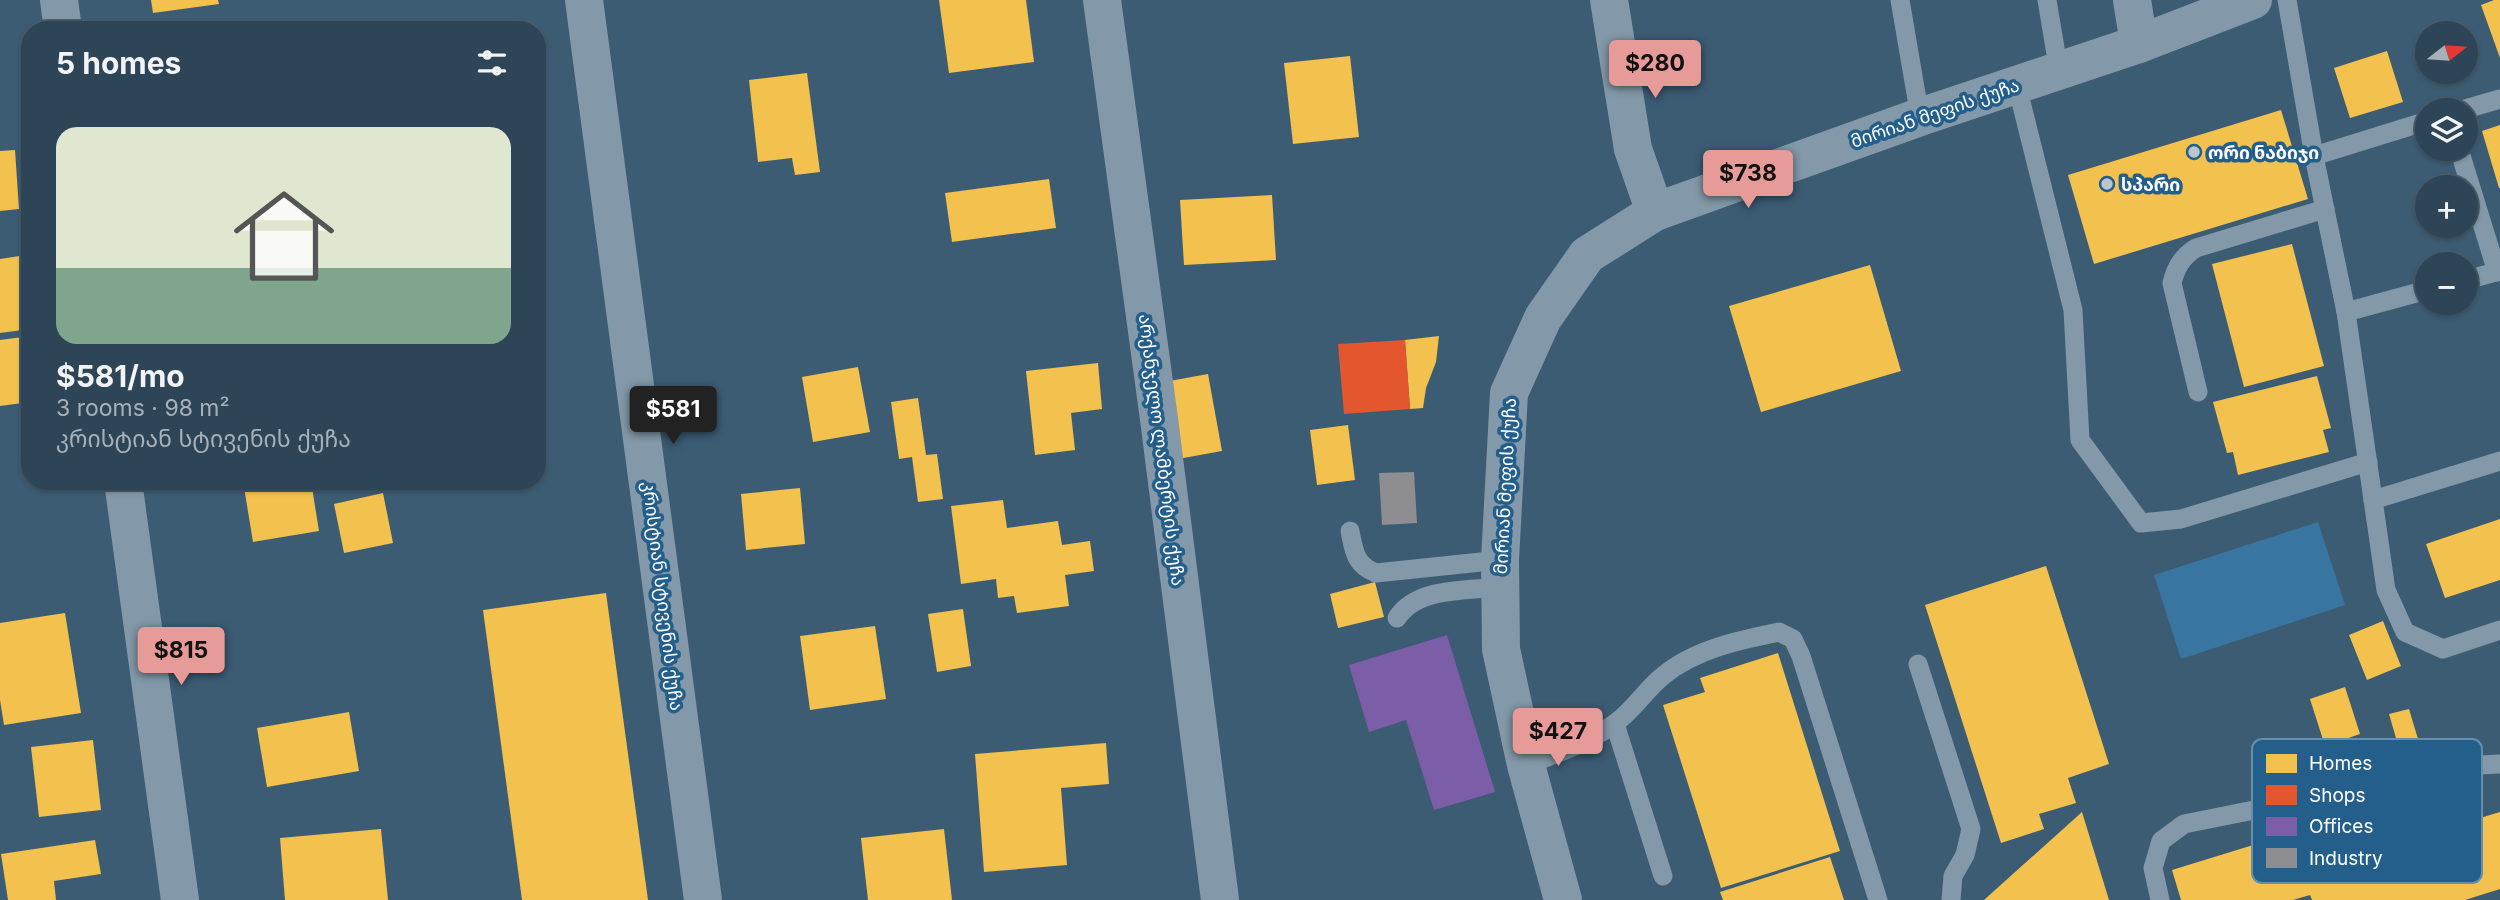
<!DOCTYPE html>
<html lang="en">
<head>
<meta charset="utf-8">
<style>
	:root { --surface:#2d4557; --page:#394f61; --text:#f1f3f6; --muted:#a7b1ba; --line:#485d6d; --accent:#e69b98 }
	body { margin:0; font-family:Inter,"Noto Sans Georgian",sans-serif; background:var(--page); color:var(--text); height:100vh; display:flex; flex-direction:column; font-size:26px; white-space:nowrap }
	* { box-sizing:border-box; margin:0 }
	p { font-size:23px; color:var(--muted) }
	.icon { flex:none; width:38px; height:38px; fill:none; stroke:currentColor; stroke-width:2; stroke-linecap:round; stroke-linejoin:round }
	.map { position:relative; flex:1; overflow:hidden }
	.drawer { position:absolute; left:21px; top:21px; width:525px; height:469px; display:flex; flex-direction:column; background:var(--surface); border-radius:28px; box-shadow:0 2px 5px #0004,0 0 0 2px var(--line) }
	.drawer>* { flex:none }
	.needle { width:46px; rotate:73deg }
	.tools { position:absolute; left:2415px; top:21px; display:grid; gap:14px }
	.tools a { display:grid; place-items:center; width:63px; height:63px; border-radius:50%; background:var(--surface); box-shadow:0 2px 5px #0004,0 0 0 2px var(--line); font-size:35px }
	.price { position:absolute; translate:-50% -60px; padding:0 16px; border-radius:7px; background:var(--accent); color:#111; font-size:23px; line-height:46px; filter:drop-shadow(0 2px 4px #0008) }
	.price::after { content:''; position:absolute; left:50%; top:42px; width:21px; height:16px; margin-left:-10px; background:inherit; clip-path:polygon(0 0,100% 0,50% 100%) }
	.price.on { background:#222; color:#fff }
	ul { padding:0; list-style:none }
	li { display:grid; align-content:center; gap:14px; height:371px; padding:0 35px }
	li span { display:grid; place-items:center; height:217px; border-radius:21px; color:#555 }
	li>.icon { margin-inline-start:auto }
	span .icon { width:126px; height:126px; fill:#fffc; stroke-width:1 }
	li b { font-size:30px }
	h2 { display:flex; justify-content:space-between; align-items:center; height:84px; padding:0 35px; font-size:30px }
	.map>svg:first-child { display:block }
	.green { fill:#3975a1 }
	.homes { fill:#f2c14e }
	.shops { fill:#e4572e }
	.offices { fill:#7b5ea7 }
	.industry { fill:#8d8d92 }
	.lines { fill:none; stroke-linecap:round; stroke-linejoin:round }
	.service { stroke:#8398a8; stroke-width:19 }
	.minor { stroke:#8398a8; stroke-width:38 }
	.tertiary { stroke:#8398a8; stroke-width:38 }
	.poi-dot { fill:#bbc6ce; stroke:#245f8c; stroke-width:2.5 }
	.labels { text-anchor:middle; dominant-baseline:central; stroke-width:7; stroke-linejoin:round; paint-order:stroke }
	.street-label { font-size:18px; fill:#fff; stroke:#245f8c }
	.poi-label { font-size:18px; font-weight:bold; fill:#fff; stroke:#245f8c; text-anchor:start }
	.key { fill:#245f8c; stroke:#668fae; stroke-width:2 }
	.key-label { font-size:19px; fill:#fff }
</style>
</head>
<body>
<div class="map">
<svg width="2500" height="900" viewBox="0 0 2500 900">
	<rect width="100%" height="100%" fill="#3c5c74"/>
	<polygon class="green" points="2318,522 2345,605 2181,659 2154,575"/>
	<g class="homes">
		<polygon points="151,0 218,0 219,4 153,13"/>
		<polygon points="939,0 1026,0 1034,62 949,73"/>
		<polygon points="2494,0 2500,0 2500,58 2481,5"/>
		<polygon points="267,25 267,30 254,30 253,27"/>
		<polygon points="2387,51 2403,102 2350,118 2334,68"/>
		<polygon points="1350,56 1359,137 1293,144 1284,63"/>
		<polygon points="807,73 820,172 795,175 792,158 758,162 749,80"/>
		<polygon points="2281,110 2308,199 2094,264 2068,175"/>
		<polygon points="2500,125 2500,188 2499,188 2482,131"/>
		<polygon points="15,150 19,209 0,211 0,151"/>
		<polygon points="1049,179 1056,228 952,242 945,193"/>
		<polygon points="1272,195 1276,260 1184,265 1180,200"/>
		<polygon points="2292,244 2324,366 2244,387 2212,264"/>
		<polygon points="537,250 545,292 537,293"/>
		<polygon points="26,255 30,285 30,329 0,333 0,259"/>
		<polygon points="1870,265 1901,371 1761,412 1729,306"/>
		<polygon points="30,336 30,402 0,406 0,340"/>
		<polygon points="1439,336 1436,362 1426,388 1423,408 1410,409 1405,340"/>
		<polygon points="1098,363 1102,409 1071,413 1075,450 1035,455 1026,371"/>
		<polygon points="858,367 870,432 813,442 802,377"/>
		<polygon points="1208,374 1222,451 1178,459 1164,382"/>
		<polygon points="2317,376 2331,428 2323,430 2329,452 2238,475 2233,452 2227,453 2213,402"/>
		<polygon points="918,398 926,455 937,454 943,499 918,502 912,457 899,459 891,402"/>
		<polygon points="1348,425 1355,480 1317,485 1310,430"/>
		<polygon points="243,481 311,481 319,531 253,542"/>
		<polygon points="800,488 805,544 746,550 741,494"/>
		<polygon points="383,493 393,543 344,553 334,504"/>
		<polygon points="1003,500 1007,528 1058,521 1062,545 1090,541 1094,571 1065,575 1069,606 1017,613 1014,596 998,598 996,579 961,584 951,506"/>
		<polygon points="2500,519 2500,580 2445,598 2426,544"/>
		<polygon points="2046,566 2109,764 2068,778 2076,803 2039,814 2044,829 2001,843 1925,605"/>
		<polygon points="1375,582 1384,617 1338,628 1330,594"/>
		<polygon points="606,593 648,900 522,900 483,610"/>
		<polygon points="963,609 971,666 937,672 928,614"/>
		<polygon points="65,613 81,713 4,725 0,700 0,623"/>
		<polygon points="2383,621 2401,666 2367,680 2349,635"/>
		<polygon points="875,626 886,699 810,710 800,636"/>
		<polygon points="1778,653 1840,851 1721,888 1663,705 1705,692 1700,678"/>
		<polygon points="2345,687 2360,734 2325,746 2310,699"/>
		<polygon points="2409,709 2418,739 2398,745 2389,714"/>
		<polygon points="349,712 359,771 267,787 257,728"/>
		<polygon points="93,740 101,810 39,817 31,747"/>
		<polygon points="1106,743 1109,784 1061,788 1067,865 984,872 975,754"/>
		<polygon points="2082,812 2109,900 1984,900"/>
		<polygon points="2500,812 2500,889 2465,900 2312,900 2310,895 2293,900 2181,900 2172,870 2292,833 2304,871"/>
		<polygon points="381,829 388,900 285,900 280,838"/>
		<polygon points="944,829 952,900 868,900 861,838"/>
		<polygon points="95,840 101,874 54,881 56,900 8,900 1,854"/>
		<polygon points="1830,857 1844,900 1723,900 1720,892"/>
	</g>
	<polygon class="shops" points="1405,340 1410,409 1344,414 1338,344"/>
	<polygon class="offices" points="1447,635 1495,792 1434,810 1406,720 1369,732 1349,665"/>
	<polygon class="industry" points="1414,472 1417,523 1382,525 1379,473"/>
	<g class="lines">
		<g class="service">
			<polyline points="1900,0 1920,117"/>
			<polyline points="2047,0 2059,72"/>
			<polyline points="2287,0 2314,156 2346,312 2386,590 2405,632 2443,649 2500,630"/>
			<polyline points="2017,86 2073,310 2080,440 2141,523 2181,519 2368,462"/>
			<polyline points="2462,110 2500,99"/>
			<polyline points="2459,149 2497,272"/>
			<polyline points="2314,156 2427,121"/>
			<polyline points="2466,280 2500,271"/>
			<polyline points="2346,312 2427,290"/>
			<path d="M2198,392L2172,283C2176,267 2182,257 2196,248L2325,209"/>
			<polyline points="2373,500 2500,461"/>
			<path d="M1350,531C1354,551 1355,565 1376,573L1500,560"/>
			<path d="M1397,618C1417,587 1466,591 1500,587"/>
			<polyline points="1918,664 1971,829 1965,855 1953,876 1951,900"/>
			<polyline points="1615,724 1663,876"/>
			<path d="M1526,765C1556,754 1588,743 1614,724C1633,711 1646,689 1664,675C1696,649 1740,640 1779,632L1793,639L1801,656L1878,900"/>
			<polyline points="2160,900 2153,868 2161,841 2184,824 2480,765 2500,764"/>
		</g>
		<g class="minor">
			<polyline points="59,0 63,30"/>
			<polyline points="584,0 703,900"/>
			<polyline points="1102,0 1159,419 1220,900"/>
			<polyline points="1609,0 1633,149 1655,212"/>
			<polyline points="2132,0 2139,44"/>
			<polyline points="123,481 180,900"/>
		</g>
		<polyline class="tertiary" points="1563,900 1526,765 1501,649 1500,560 1509,393 1543,318 1587,255 1655,212 1920,117 2139,44 2253,0"/>
	</g>
	<g class="poi-dot">
		<circle cx="2194" cy="152" r="7"/>
		<circle cx="2107" cy="184" r="7"/>
	</g>
	<g class="labels">
		<g class="street-label">
			<text transform="translate(1935 113) rotate(-19)">მირიან მეფის ქუჩა</text>
			<text transform="translate(1162 450) rotate(83)">არქანჯელო ლამბერტის ქუჩა</text>
			<text transform="translate(1505 486) rotate(-87)">მირიან მეფის ქუჩა</text>
			<text transform="translate(663 596) rotate(83)">კრისტიან სტივენის ქუჩა</text>
		</g>
		<g class="poi-label">
			<text x="2208" y="152">ორი ნაბიჯი</text>
			<text x="2121" y="184">სპარი</text>
		</g>
	</g>
	<rect x="2252" y="739" width="230" height="144" rx="10" class="key"/>
	<rect x="2266" y="754" width="31" height="19" fill="#f2c14e"/>
	<rect x="2266" y="785" width="31" height="20" fill="#e4572e"/>
	<rect x="2266" y="817" width="31" height="19" fill="#7b5ea7"/>
	<rect x="2266" y="848" width="31" height="20" fill="#8d8d92"/>
	<g class="key-label">
		<text x="2309" y="770">Homes</text>
		<text x="2309" y="802">Shops</text>
		<text x="2309" y="833">Offices</text>
		<text x="2309" y="865">Industry</text>
	</g>
</svg>
<div class="tools">
<a><svg class="needle" viewBox="-14 -14 28 28"><path d="M0-13l5 13h-10z" fill="#e53935"/><path d="M0 13l5-13h-10z" fill="#a7b1ba"/></svg></a>
<a><svg class="icon" aria-label="layers" viewBox="0 0 24 24"><path d="M12 4l9 5-9 5-9-5zM3 14l9 5 9-5"/></svg></a>
<a>+</a>
<a>−</a>
</div>
<b class="price" style="left:1655px;top:100px">$280</b>
<b class="price" style="left:1748px;top:210px">$738</b>
<b class="price on" style="left:673px;top:446px">$581</b>
<b class="price" style="left:181px;top:687px">$815</b>
<b class="price" style="left:1558px;top:768px">$427</b>
<section class="drawer">
<h2>5 homes<svg class="icon" aria-label="filters" viewBox="0 0 24 24"><path d="M4 7h16M4 17h16"/><circle cx="9" cy="7" r="2"/><circle cx="15" cy="17" r="2"/></svg></h2>
<ul>
<li><span style="background:linear-gradient(#dfe7d0 65%,#7fa58c 0)"><svg class="icon" aria-label="home" viewBox="0 0 24 24"><path d="M3 11l9-7 9 7M6 9v11h12V9"/></svg></span><div><b>$581/mo</b><p>3 rooms · 98 m²</p><p>კრისტიან სტივენის ქუჩა</p></div></li>
</ul>
</section>
</div>
</body>
</html>
